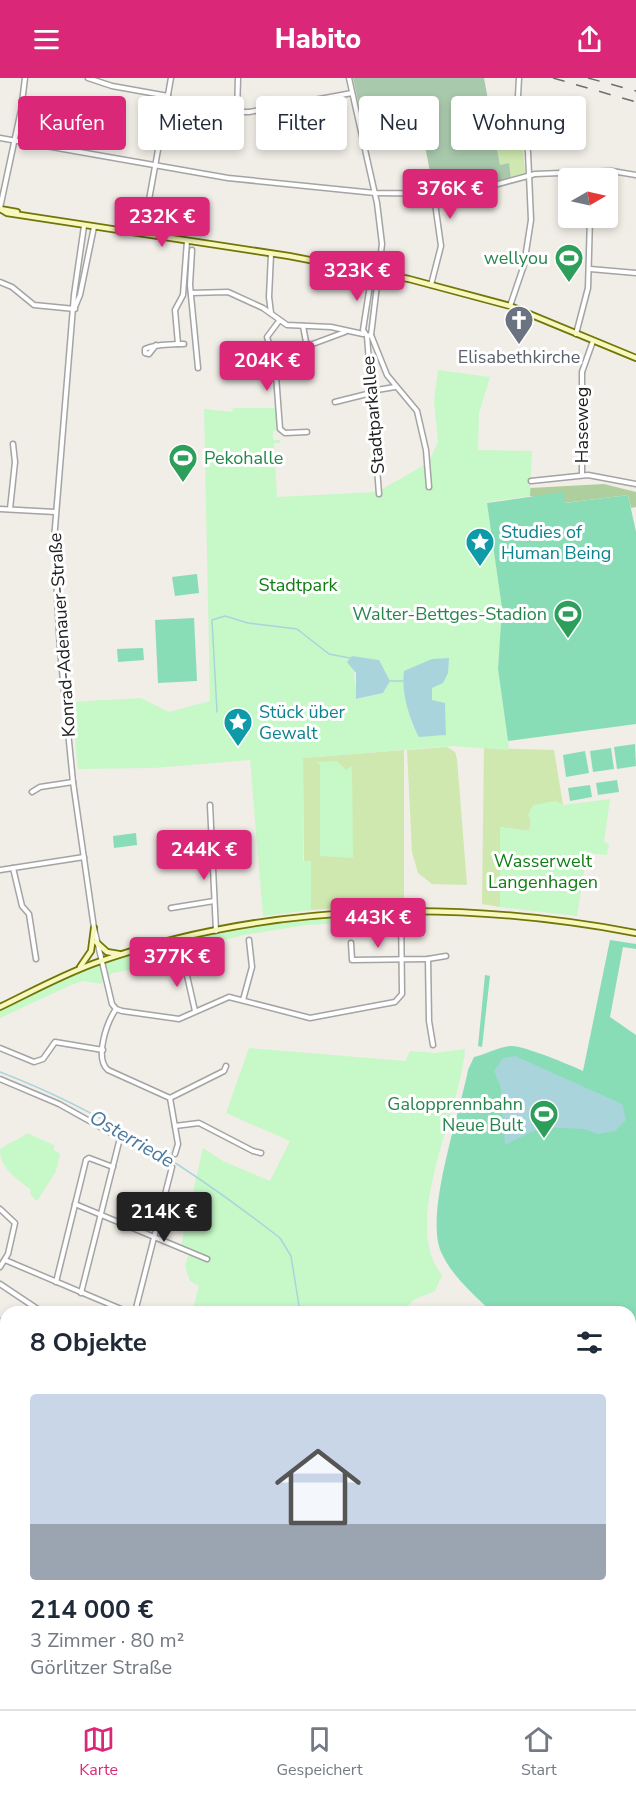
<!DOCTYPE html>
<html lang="de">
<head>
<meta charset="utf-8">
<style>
	:root { --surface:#fff; --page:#f6f6f7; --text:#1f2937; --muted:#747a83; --line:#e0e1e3; --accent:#db2777 }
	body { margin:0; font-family:"Nunito Sans",sans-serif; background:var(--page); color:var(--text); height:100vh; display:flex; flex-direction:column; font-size:22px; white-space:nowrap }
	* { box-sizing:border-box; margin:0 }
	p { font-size:20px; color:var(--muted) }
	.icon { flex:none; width:33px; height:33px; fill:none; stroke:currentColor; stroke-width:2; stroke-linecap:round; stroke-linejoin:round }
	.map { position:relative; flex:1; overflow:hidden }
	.details { position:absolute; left:0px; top:1228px; width:636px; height:404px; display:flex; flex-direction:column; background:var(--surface); border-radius:18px 18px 0 0; box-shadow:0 3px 9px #0003 }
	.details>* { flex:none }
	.top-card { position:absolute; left:18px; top:18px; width:600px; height:54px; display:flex; gap:12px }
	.needle { width:39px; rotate:81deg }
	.controls { position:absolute; left:558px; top:90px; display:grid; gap:12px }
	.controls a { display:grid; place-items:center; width:60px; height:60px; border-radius:6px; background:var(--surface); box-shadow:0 3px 9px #0003; font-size:30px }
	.price { position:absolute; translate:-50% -51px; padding:0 14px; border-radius:6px; background:var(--accent); color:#fff; font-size:20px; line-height:39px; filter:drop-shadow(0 2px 3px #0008) }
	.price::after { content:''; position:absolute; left:50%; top:36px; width:18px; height:14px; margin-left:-9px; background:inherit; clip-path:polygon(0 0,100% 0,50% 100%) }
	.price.on { background:#222; color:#fff }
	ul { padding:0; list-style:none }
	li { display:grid; align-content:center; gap:12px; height:318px; padding:0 30px }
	li span { display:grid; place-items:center; height:186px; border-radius:6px; color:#555 }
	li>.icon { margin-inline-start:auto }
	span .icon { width:108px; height:108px; fill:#fffc; stroke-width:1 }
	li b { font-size:26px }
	h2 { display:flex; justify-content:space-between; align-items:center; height:72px; padding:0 30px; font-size:26px }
	.chip { padding:0 21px; border-radius:6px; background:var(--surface); box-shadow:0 3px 9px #0003; font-size:21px; line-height:54px }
	.chip.on { background:var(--accent); color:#fff }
	header { display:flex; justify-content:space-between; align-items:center; height:78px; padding:0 30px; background:var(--accent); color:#fff; font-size:27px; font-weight:800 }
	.tabs { display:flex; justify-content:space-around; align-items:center; height:84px; border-top:2px solid var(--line); background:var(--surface); font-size:16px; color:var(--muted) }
	.tabs a { display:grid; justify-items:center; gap:3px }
	.tabs .on { color:var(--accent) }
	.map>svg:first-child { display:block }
	.grass { fill:#cfe8b0 }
	.forest { fill:#afce9e }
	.cemetery { fill:#a9c9ac }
	.park { fill:#c7f8c8; fill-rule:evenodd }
	.pitch { fill:#88ddb7 }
	.water { fill:#aad4dc }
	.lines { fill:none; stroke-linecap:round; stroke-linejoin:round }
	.stream { stroke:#aad4dc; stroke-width:1.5 }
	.river { stroke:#aad4dc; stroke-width:8 }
	.street-casing { stroke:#a4a4a4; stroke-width:7 }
	.secondary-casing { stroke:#717609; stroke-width:8 }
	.street { stroke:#fff; stroke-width:4 }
	.secondary { stroke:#f8f7be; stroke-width:4.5 }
	.rail { stroke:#6e6e6e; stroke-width:1.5; stroke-dasharray:12 12; stroke-linecap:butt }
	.labels { text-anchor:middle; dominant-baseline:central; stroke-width:6; stroke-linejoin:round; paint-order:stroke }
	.leisure-label { font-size:18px; fill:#27864d; stroke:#fff; text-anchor:end }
	.worship-label { font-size:18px; fill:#5b616d; stroke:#fff }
	.street-label { font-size:18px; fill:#202020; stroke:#fff }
	.culture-label { font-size:18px; fill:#0d838f; stroke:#fff; text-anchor:start }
	.park-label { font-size:18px; fill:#0f7e12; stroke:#fff }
	.water-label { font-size:20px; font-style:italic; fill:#49799e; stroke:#fff }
</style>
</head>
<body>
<header><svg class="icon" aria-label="menu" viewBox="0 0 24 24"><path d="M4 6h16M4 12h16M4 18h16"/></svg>Habito<svg class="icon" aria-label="share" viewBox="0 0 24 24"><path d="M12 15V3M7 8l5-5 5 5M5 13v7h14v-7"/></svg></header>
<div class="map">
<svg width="636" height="1631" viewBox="0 0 636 1631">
	<rect width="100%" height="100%" fill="#f1ede7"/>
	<g class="grass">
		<polygon points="522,57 525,95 511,100 509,86 500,87 496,62"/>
		<polygon points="447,669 455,674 457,681 467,807 432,806 418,795 412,774 407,672"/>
		<polygon points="484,670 554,672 563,727 531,744 529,753 500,749 500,829 482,826"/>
		<polygon points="404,672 404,827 311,832 311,784 304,783 303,680"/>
	</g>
	<polygon class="forest" points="604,406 636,414 636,429 631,430 628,417 564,425 530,418 530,410"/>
	<polygon class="cemetery" points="353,0 484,0 500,87 509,85 511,100 480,108 434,115 422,52 367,64"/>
	<g class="park">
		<path d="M438,292L490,299L479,335L478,372L532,373L530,418L487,424L502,530L498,591L509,672L453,668L303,680V783H311V832L263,838L250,682L153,690L78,691L72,631L68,624L141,620L169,634L210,623L204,331L232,334L233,330H277L278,352L273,353V362H280V365H274L277,419L377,414L428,385L438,364L434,323ZM352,578L379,582L390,603L383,615L357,621ZM449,580L443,605L432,609V623L445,625L446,657L433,658L412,647L403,603C418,589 429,581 449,580Z"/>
		<polygon points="337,683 346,692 352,688 353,780 320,778 320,687 317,684"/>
		<polygon points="610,721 604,764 609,766 607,777 587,775 577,838 500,829 500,749 529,753 531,744 528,737 533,727 556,723 563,727"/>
		<path d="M396,836L394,842L306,847L244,857L144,882L130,889V892L112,895L101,906L84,903L71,907L0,940V932C25,920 49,907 74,896C177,855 286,839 396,836Z"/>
		<path d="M249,970L405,983L410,973L435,975L465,971C461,1033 399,1145 442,1197L435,1213L415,1221L401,1234H192L199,1208L190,1203L185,1188L189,1175L180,1172L203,1070L223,1083L270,1103L290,1063L226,1035Z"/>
		<path d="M27,1055L54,1067V1072L60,1076L56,1093L37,1123L30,1116L31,1112C18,1101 0,1091 0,1072C8,1064 18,1063 27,1055Z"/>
		<polygon points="630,1332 636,1336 636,1451 630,1452"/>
	</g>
	<g class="pitch">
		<polygon points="563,414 565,425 628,417 636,454 636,646 508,663 498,591 502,530 487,425"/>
		<polygon points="197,496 199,515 175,518 172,499"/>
		<polygon points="194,540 197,603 158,605 155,542"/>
		<polygon points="143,570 144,582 118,584 117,571"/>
		<polygon points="635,666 636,688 617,691 614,669"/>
		<polygon points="611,670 614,691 593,694 590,673"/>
		<polygon points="585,673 589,695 566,699 563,677"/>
		<polygon points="617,702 619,714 598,717 596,705"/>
		<polygon points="590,707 592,719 570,723 568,710"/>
		<polygon points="136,755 137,767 114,770 113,758"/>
		<path d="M610,862L636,866V871L623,869L610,939L636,957V1335L630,1329V1234H492C474,1217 453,1199 442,1176C423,1139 460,1035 468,992L474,979C487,976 499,969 511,968C522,967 571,987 583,993Z"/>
		<polygon points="485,897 490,898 482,969 478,968"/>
	</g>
	<g class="water">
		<polygon points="352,578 379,582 390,603 383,615 356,621 356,595 347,584"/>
		<path d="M449,580L448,595L443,605L432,610V622L445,625L446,657L419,659C409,640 401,614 404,593L432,581Z"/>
		<polygon points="515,978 622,1026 626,1042 615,1053 598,1056 584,1051 541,1049 505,1067 501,1010 494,993 503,980"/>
	</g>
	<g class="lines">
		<g class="stream">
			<polyline points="390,603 403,603"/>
			<polyline points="217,634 212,542 225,538 248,545 297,551 329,576 350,580"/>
			<path d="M0,994C102,1033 194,1093 280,1160L291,1178L300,1234"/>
			<polyline points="0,1240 6,1242"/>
			<polyline points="0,1414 6,1412"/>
			<polyline points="630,1444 636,1447"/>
		</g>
		<g class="river">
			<polyline points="630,1454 636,1454"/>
			<polyline points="499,1631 501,1626"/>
			<polyline points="513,1631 516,1626"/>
		</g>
		<g class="street-casing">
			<g id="street">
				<polyline points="88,0 112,8 168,18"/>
				<polyline points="349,0 377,125 382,166 371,257 367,258 363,252 372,194"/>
				<polyline points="166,25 221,34 249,34 352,15"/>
				<polyline points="237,35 238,0"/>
				<polyline points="0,60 228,100 375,115 461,116 535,96 612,93 636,97"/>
				<polyline points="0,130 21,32 25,0"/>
				<polyline points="84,148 74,217 54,462 60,572 73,704 94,850 112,926 116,931 122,933 179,941 229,919 310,940 395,924 402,916 401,832"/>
				<polyline points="143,155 171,0"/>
				<polyline points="192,172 190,207 198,290"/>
				<polyline points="271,176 269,219 271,235"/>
				<polyline points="590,191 636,195"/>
				<polyline points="0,204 12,209 34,227 75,231"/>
				<polyline points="431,207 441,168 434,118"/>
				<polyline points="191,215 228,214 263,230 287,247 331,249 363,256"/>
				<polyline points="510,228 524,187 531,142 528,74 518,18 519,0"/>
				<polyline points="75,229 80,217 94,149"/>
				<polyline points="279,243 267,259 275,284 280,351 285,355 307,354"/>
				<polyline points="303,248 306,264 310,267 345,254"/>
				<polyline points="576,256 588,210 590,140"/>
				<polyline points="371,257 387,297 417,333 426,372 429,409"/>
				<polyline points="367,258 379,416"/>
				<polyline points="184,266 178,266 175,232 183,217 187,163"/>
				<path d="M156,267L149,276L145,275V271C155,266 167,267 178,266"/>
				<polyline points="371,313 395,309"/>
				<polyline points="335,324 371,315"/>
				<polyline points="582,397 582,294 593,263"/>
				<polyline points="531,403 588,397 636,406"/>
				<polyline points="0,431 55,434"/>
				<polyline points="10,431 15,384 13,366"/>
				<polyline points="32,714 40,709 73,704"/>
				<polyline points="210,727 216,853"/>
				<polyline points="13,790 22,828 29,836 36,881"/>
				<polyline points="0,792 84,779"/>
				<polyline points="171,830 214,823"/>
				<polyline points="351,865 352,882 428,881 446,878"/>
				<polyline points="183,880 195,933"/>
				<polyline points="428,881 429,943 433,967"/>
				<polyline points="243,922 252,889 249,862"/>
				<path d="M116,931C107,944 94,980 108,992L170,1020L224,993L226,988"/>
				<polyline points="0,970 34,984 43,981 55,964 103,972"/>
				<polyline points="0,1001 59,1026 172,1089 135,1234"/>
				<polyline points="170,1020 178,1066 175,1076"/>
				<polyline points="175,1048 199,1045 253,1073 261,1075"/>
				<polyline points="75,1126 207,1181"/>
				<polyline points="0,1131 15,1145 8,1176 0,1189"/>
				<polyline points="5,1182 128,1234"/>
				<polyline points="56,1204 86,1082 89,1080 113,1089"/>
				<polyline points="0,1206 42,1234"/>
				<polyline points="81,1215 120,1060"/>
			</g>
		</g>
		<g class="secondary-casing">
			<g id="secondary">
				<polyline points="0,131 7,135 289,178 409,201 510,228 636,280"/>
				<polyline points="0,131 17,134"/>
				<polyline points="96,864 107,874 119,876"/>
				<polyline points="80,889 91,873 94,850"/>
				<path d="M0,929C31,914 62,897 95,885C268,824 457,821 636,855"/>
			</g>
		</g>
		<use href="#street" class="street"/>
		<use href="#secondary" class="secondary"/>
		<g class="rail">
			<polyline points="553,0 636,24"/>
			<polyline points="588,0 636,13"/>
		</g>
	</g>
	<defs>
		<g id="stadium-pin" transform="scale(1.5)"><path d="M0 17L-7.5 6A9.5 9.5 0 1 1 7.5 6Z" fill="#2e9e5b" stroke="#fff"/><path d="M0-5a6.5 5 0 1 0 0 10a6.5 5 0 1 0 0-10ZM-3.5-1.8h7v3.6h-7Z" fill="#fff"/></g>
		<g id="church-pin" transform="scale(1.5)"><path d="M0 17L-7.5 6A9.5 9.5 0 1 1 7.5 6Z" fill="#6b7280" stroke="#fff"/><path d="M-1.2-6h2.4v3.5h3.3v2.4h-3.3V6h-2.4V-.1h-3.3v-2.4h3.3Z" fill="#fff"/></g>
		<g id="sight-pin" transform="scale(1.5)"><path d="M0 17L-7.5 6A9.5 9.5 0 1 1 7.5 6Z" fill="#0f9aa8" stroke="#fff"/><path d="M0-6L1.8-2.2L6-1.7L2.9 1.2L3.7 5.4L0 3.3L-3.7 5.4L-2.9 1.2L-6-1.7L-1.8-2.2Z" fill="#fff"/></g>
	</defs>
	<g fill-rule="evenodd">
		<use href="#stadium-pin" x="569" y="180"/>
		<use href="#church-pin" x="519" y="242"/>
		<use href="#stadium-pin" x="183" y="380"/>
		<use href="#sight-pin" x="480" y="464"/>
		<use href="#stadium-pin" x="568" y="536"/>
		<use href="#sight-pin" x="238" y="644"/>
		<use href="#stadium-pin" x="544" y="1036"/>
	</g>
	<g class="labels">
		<g class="leisure-label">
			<text x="548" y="180">wellyou</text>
			<text x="204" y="380" text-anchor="start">Pekohalle</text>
			<text x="547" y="536">Walter-Bettges-Stadion</text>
			<text x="523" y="1026">Galopprennbahn<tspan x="523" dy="21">Neue Bult</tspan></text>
		</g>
		<g class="worship-label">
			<text x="519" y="279">Elisabethkirche</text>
		</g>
		<g class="street-label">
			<text transform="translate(373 337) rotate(-95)">Stadtparkallee</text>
			<text transform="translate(582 347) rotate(-90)">Haseweg</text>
			<text transform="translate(62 557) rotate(-94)">Konrad-Adenauer-Straße</text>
		</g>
		<g class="culture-label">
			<text x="501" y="454">Studies of<tspan x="501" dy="21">Human Being</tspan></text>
			<text x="259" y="634">Stück über<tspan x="259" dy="21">Gewalt</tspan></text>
		</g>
		<g class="park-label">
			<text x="298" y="507">Stadtpark</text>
			<text x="543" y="783">Wasserwelt<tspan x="543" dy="21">Langenhagen</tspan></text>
		</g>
		<g class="water-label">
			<text transform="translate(132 1061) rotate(30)">Osterriede</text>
		</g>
	</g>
</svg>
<div class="controls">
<a><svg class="needle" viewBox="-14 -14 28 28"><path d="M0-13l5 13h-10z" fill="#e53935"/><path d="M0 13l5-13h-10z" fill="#747a83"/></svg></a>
</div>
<b class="price" style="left:450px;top:142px">376K €</b>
<b class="price" style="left:162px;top:170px">232K €</b>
<b class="price" style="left:357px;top:224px">323K €</b>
<b class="price" style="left:267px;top:314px">204K €</b>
<b class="price" style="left:204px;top:803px">244K €</b>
<b class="price" style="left:378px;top:871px">443K €</b>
<b class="price" style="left:177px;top:910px">377K €</b>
<b class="price on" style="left:164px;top:1165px">214K €</b>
<div class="top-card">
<a class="chip on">Kaufen</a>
<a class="chip">Mieten</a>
<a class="chip">Filter</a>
<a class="chip">Neu</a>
<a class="chip">Wohnung</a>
</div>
<section class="details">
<h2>8 Objekte<svg class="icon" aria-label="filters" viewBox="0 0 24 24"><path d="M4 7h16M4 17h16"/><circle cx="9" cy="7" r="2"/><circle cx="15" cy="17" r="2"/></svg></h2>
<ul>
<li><span style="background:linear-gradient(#c9d6e8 70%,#9aa5b1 0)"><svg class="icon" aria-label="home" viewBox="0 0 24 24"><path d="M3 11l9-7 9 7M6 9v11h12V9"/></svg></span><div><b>214 000 €</b><p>3 Zimmer · 80 m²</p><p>Görlitzer Straße</p></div></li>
</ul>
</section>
</div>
<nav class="tabs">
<a class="on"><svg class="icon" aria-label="map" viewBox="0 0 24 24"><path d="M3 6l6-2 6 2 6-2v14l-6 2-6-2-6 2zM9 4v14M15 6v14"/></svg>Karte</a>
<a><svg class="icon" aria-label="saved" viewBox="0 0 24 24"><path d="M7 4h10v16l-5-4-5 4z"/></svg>Gespeichert</a>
<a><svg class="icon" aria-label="home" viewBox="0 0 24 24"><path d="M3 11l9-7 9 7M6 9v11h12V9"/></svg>Start</a>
</nav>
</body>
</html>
